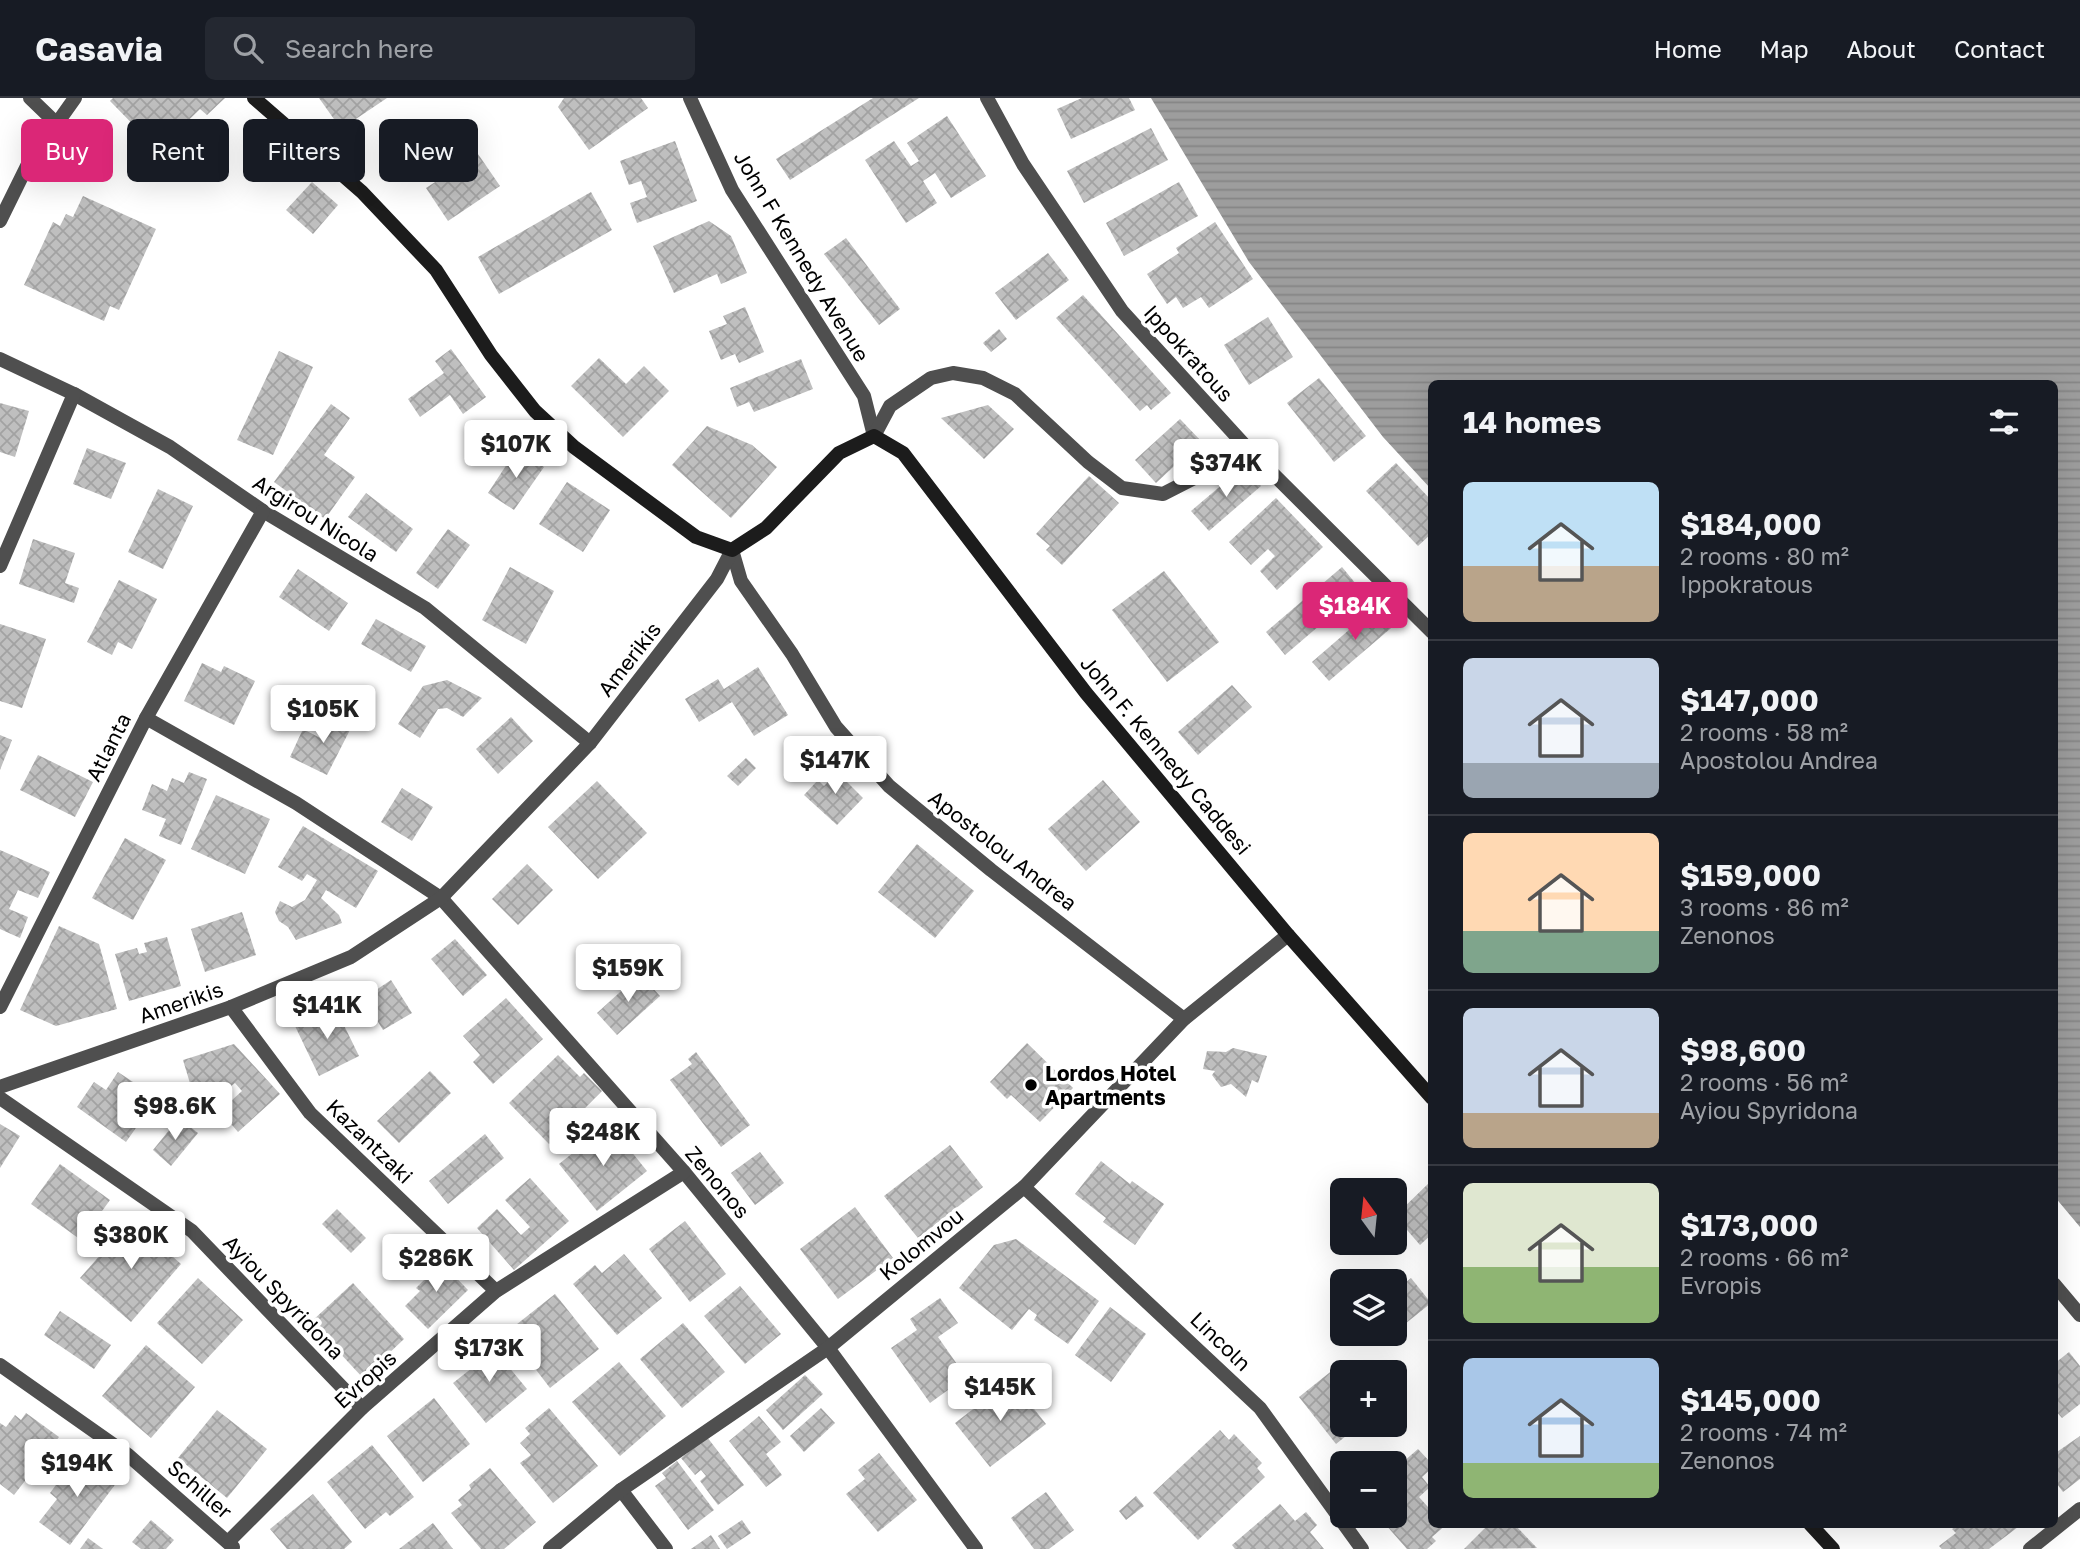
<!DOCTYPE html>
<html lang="en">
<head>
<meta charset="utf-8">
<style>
	:root { --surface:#171b24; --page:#242831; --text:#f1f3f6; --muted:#9ea1a6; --line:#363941; --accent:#db2777 }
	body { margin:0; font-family:"Golos Text",sans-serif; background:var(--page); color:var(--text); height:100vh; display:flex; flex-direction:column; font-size:26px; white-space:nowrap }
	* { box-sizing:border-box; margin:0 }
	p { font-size:23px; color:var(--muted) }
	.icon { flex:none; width:38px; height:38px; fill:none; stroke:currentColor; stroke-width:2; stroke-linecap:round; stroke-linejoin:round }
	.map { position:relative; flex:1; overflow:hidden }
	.drawer { position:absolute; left:1428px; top:282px; width:630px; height:1148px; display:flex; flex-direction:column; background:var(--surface); border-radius:10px; box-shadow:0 7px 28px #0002 }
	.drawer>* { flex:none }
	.hud { position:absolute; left:21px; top:21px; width:665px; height:63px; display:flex; gap:14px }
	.needle { width:46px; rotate:345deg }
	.controls { position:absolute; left:1330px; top:1080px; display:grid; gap:14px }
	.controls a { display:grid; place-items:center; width:77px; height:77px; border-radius:10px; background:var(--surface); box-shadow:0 7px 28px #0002; font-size:35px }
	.price { position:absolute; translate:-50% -60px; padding:0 16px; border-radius:7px; background:#fff; color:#222; font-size:23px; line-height:46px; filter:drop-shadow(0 2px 4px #0008) }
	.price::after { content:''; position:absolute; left:50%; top:42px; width:21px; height:16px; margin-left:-10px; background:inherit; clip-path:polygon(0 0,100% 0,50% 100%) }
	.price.current { background:var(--accent); color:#fff }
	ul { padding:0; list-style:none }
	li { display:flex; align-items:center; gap:21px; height:175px; padding:0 35px }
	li+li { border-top:2px solid var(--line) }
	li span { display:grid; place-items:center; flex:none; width:196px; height:140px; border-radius:10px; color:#555 }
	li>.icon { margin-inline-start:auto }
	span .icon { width:84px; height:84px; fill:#fffc; stroke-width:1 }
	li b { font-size:30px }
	h2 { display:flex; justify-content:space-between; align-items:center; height:84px; padding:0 35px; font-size:30px }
	.pill { padding:0 24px; border-radius:10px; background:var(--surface); box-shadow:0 7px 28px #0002; font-size:24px; line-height:63px }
	.pill.current { background:var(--accent); color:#fff }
	header { display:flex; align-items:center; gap:42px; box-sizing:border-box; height:98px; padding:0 35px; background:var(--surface); border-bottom:2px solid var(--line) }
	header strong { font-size:33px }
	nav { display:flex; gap:38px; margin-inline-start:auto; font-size:24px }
	.search { width:490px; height:63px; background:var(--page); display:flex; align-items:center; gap:18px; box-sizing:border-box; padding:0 24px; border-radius:10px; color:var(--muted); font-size:26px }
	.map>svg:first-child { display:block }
	.water { fill:url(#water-rules) }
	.building { fill:url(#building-cross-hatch) }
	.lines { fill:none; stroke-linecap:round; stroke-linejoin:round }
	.street { stroke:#4f4f4f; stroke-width:14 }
	.secondary { stroke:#1c1c1c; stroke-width:14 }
	.poi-dot { fill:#000; stroke:#fff; stroke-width:2.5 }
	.labels { text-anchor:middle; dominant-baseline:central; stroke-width:7; stroke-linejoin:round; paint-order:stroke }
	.street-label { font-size:21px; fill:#000; stroke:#fff }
	.poi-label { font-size:21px; font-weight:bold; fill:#000; stroke:#fff; text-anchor:start }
</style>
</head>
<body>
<header>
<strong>Casavia</strong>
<div class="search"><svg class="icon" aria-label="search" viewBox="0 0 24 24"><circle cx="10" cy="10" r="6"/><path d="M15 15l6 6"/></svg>Search here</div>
<nav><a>Home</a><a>Map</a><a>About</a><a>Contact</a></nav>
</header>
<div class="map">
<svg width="2080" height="1451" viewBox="0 0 2080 1451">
	<defs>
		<pattern id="water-rules" width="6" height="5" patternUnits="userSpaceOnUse" patternTransform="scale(1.75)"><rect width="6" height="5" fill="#9d9d9d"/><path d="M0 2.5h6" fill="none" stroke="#858585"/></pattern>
		<pattern id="building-cross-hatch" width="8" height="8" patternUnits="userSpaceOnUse" patternTransform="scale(1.75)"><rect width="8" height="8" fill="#bfbfbf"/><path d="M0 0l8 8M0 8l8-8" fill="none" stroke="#a2a2a2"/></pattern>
	</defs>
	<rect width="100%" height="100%" fill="#fff"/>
	<polygon class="water" points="1151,0 2080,0 2080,1129 2054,1098 2054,285 1432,285 1431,391 1383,339 1249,164"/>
	<g class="building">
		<polygon points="113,0 225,0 207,17 200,11 158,52 110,3"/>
		<polygon points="319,0 387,0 341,31"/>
		<polygon points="564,0 641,0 648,10 589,52 558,9"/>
		<polygon points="873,0 919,0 790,82 776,61"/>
		<polygon points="1082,0 1129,0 1135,12 1071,41 1057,11"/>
		<polygon points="947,18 986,78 951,100 935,75 923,83 937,105 906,125 865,62 894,43 911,68 919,63 907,45"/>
		<polygon points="1151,30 1168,62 1084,105 1067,73"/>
		<polygon points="675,43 697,103 637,125 630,105 647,99 641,83 629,87 620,63"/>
		<polygon points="478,56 500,88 448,123 426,90"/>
		<polygon points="312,84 338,107 313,136 286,112"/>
		<polygon points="1179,84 1198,118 1124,158 1106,125"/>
		<polygon points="591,94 612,132 499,196 478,159"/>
		<polygon points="83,98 156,131 119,212 110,208 104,223 24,187 53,124 60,128 66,116 73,119"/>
		<polygon points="709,123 731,138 747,175 721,186 717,176 674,195 653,148"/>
		<polygon points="1215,124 1253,181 1209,210 1201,199 1183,210 1176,199 1167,206 1147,176 1179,155 1176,150"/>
		<polygon points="846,140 900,211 879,227 824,156"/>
		<polygon points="1048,155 1069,182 1016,222 995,195"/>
		<polygon points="1083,197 1171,295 1151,312 1147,307 1140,313 1056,220"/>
		<polygon points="745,209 764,254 739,265 735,256 721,262 709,233 727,226 723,218"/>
		<polygon points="1268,219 1293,259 1249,287 1224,247"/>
		<polygon points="999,231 1007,241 991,254 983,245"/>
		<polygon points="451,251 486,299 463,316 450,297 420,319 408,301 444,275 435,263"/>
		<polygon points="279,253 313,269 273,357 237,342"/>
		<polygon points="599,260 626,286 644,268 669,293 623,339 571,288"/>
		<polygon points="801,261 813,291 754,314 749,304 737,309 730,290"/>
		<polygon points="1319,280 1366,338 1334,364 1287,305"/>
		<polygon points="0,305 29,313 15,359 0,354"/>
		<polygon points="331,306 350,320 324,357 355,379 325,421 274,384"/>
		<polygon points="988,307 1014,331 984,361 941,320"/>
		<polygon points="1180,321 1201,343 1156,385 1135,362"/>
		<polygon points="707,328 752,347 777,369 731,420 672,367"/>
		<polygon points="87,350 126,365 111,401 73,386"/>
		<polygon points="517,351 544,369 514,412 488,395"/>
		<polygon points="1396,365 1432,403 1432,435 1418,448 1366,393"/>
		<polygon points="1244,368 1261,388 1209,433 1191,413"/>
		<polygon points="1089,378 1119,405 1062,467 1046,452 1050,448 1036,436"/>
		<polygon points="567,384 610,412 583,454 539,426"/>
		<polygon points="158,391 193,408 163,471 128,454"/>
		<polygon points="366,395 413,431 396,454 348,419"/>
		<polygon points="1276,400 1323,449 1277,492 1260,473 1275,458 1268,451 1251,467 1229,444"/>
		<polygon points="448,431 470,447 438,491 416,475"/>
		<polygon points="33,441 75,455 65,485 79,490 74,505 19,486"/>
		<polygon points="510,469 554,493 526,546 482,522"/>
		<polygon points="1342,469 1361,492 1285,557 1266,534"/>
		<polygon points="298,471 348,505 329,533 279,499"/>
		<polygon points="1164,473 1219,544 1167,584 1112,512"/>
		<polygon points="119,482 157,501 132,551 118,544 112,557 87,544"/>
		<polygon points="1380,505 1397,525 1329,583 1312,564"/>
		<polygon points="376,521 426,548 411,574 361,546"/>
		<polygon points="0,526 46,541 22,610 0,603"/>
		<polygon points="202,565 221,574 224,568 255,583 234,627 184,603"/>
		<polygon points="758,569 788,617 754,638 732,604 699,624 685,601 718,581 724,591"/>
		<polygon points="447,582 482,600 463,619 447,610 438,611 420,640 398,626 423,588"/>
		<polygon points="1232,587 1252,609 1198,657 1178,634"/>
		<polygon points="339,614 355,622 327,677 290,659 303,631 324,642"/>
		<polygon points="511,619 533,643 498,676 476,651"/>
		<polygon points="0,637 12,642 0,672"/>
		<polygon points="38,657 93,684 75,719 20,692"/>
		<polygon points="746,660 756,670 738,688 727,678"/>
		<polygon points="844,668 854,677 847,684 863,700 837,727 804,697 818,682 824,688"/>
		<polygon points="189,674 207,681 181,747 159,738 166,721 142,712 152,686 167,693 172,680 184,685"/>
		<polygon points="1103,682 1140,724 1086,773 1048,731"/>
		<polygon points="597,683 647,735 598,781 548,729"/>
		<polygon points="402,690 433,709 412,743 381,724"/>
		<polygon points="216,697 270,721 245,776 191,751"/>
		<polygon points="303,728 378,773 356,810 326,792 321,800 339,817 342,825 296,842 288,829 279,823 275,814 280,803 292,809 305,802 317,782 307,776 302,783 278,769"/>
		<polygon points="125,740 166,762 133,822 92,800"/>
		<polygon points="917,746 974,793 935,840 878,794"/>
		<polygon points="0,752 50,774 38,800 18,792 9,811 28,819 20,840 0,831"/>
		<polygon points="527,766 553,792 518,827 492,801"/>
		<polygon points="242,814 256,857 205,874 191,831"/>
		<polygon points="59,828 99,846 117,911 56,928 20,912"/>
		<polygon points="167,839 181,888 129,903 115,856 137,850 139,856 147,854 144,845"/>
		<polygon points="455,841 487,877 463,898 431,861"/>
		<polygon points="640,876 660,898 617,937 597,915"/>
		<polygon points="391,882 412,915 383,932 359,893 372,885 376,892"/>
		<polygon points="506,900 543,941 493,986 473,964 480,957 463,938"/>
		<polygon points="335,909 359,958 319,978 295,928"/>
		<polygon points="1027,945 1073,990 1040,1024 1011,997 1007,1001 990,984"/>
		<polygon points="234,946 280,996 238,1034 220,1013 242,993 235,985 225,993 195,1002 183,962"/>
		<polygon points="1233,950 1267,958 1258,985 1252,982 1246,999 1231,986 1221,989 1212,977 1215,973 1203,971 1207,953 1226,954"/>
		<polygon points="696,954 750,1027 721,1049 670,982 692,966 688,961"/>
		<polygon points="558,957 580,979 584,975 602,993 549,1046 509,1005"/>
		<polygon points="430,973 451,995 399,1045 377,1023"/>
		<polygon points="118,974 157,1000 126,1044 77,1009 94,984 106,992"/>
		<polygon points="179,1020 198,1035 171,1068 153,1052"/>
		<polygon points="0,1026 20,1038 0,1070"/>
		<polygon points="609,1026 647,1073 597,1113 559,1066"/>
		<polygon points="485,1036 504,1060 448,1106 429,1083"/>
		<polygon points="950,1047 983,1089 918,1140 884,1098"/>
		<polygon points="760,1054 784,1085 755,1107 731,1075"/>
		<polygon points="1101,1063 1130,1086 1132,1083 1164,1106 1135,1147 1103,1124 1106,1120 1075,1096"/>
		<polygon points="60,1066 110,1102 81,1142 31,1106"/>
		<polygon points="530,1080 569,1123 514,1172 477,1130 497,1111 521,1137 530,1129 505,1102"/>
		<polygon points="1432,1082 1432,1136 1420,1147 1395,1118"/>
		<polygon points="855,1109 893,1160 838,1201 800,1151"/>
		<polygon points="337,1111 366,1140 351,1155 322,1126"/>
		<polygon points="131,1122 181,1166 131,1224 80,1180"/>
		<polygon points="685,1123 726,1176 690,1204 649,1151"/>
		<polygon points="1016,1141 1099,1203 1068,1246 1034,1222 1037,1217 1029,1211 1012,1232 959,1190 994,1147"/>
		<polygon points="624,1156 662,1200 617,1237 573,1186 595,1167 602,1175"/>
		<polygon points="437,1160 468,1192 428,1231 405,1208 420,1193 416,1190 425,1181 421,1176"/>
		<polygon points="198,1180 243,1222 202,1266 157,1225"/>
		<polygon points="1411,1180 1431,1205 1395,1234 1395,1193"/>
		<polygon points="353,1185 404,1241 363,1280 311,1224"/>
		<polygon points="740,1188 781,1236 745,1266 704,1218"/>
		<polygon points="555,1196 599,1251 550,1290 507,1234"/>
		<polygon points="940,1200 958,1225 938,1239 966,1279 930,1305 891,1250 917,1232 910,1221"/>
		<polygon points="1110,1209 1146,1236 1111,1284 1075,1257"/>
		<polygon points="60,1213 111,1247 94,1271 44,1237"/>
		<polygon points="683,1225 725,1274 682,1310 640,1261"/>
		<polygon points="1366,1236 1393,1236 1376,1248"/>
		<polygon points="490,1246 527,1291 486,1325 453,1285 472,1270 468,1264"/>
		<polygon points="146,1247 195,1289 151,1340 102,1298"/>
		<polygon points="2069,1254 2080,1268 2080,1306 2062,1320 2054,1311 2054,1266"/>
		<polygon points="619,1264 666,1318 620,1358 572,1304"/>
		<polygon points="1339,1267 1344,1274 1342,1326 1361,1326 1336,1346 1299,1299"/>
		<polygon points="805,1277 823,1296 783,1332 766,1312"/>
		<polygon points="1011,1282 1046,1326 990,1369 955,1325"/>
		<polygon points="434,1300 470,1346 423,1384 387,1338"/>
		<polygon points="549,1310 598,1368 553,1405 520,1365 531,1357 520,1345 530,1336 525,1330"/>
		<polygon points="821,1310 835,1325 804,1354 790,1338"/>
		<polygon points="217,1312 267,1351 227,1400 178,1360"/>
		<polygon points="26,1315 59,1339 14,1397 0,1386 0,1325 6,1329 15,1317 21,1322"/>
		<polygon points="759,1318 781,1344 766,1356 782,1377 766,1389 729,1343"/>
		<polygon points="1220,1332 1229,1342 1234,1336 1262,1365 1257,1370 1265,1379 1198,1442 1153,1395"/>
		<polygon points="2080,1338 2080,1381 2063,1394 2054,1382 2054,1356"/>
		<polygon points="707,1339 744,1387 718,1407 700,1383 706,1378 701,1372 695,1377 681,1360"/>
		<polygon points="372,1347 414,1399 390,1418 386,1414 365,1431 327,1384"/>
		<polygon points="1418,1351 1432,1366 1432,1370 1422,1379 1430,1389 1419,1399 1428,1409 1432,1406 1432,1426 1447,1426 1432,1439 1436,1443 1427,1451 1407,1451 1378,1418 1395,1418 1395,1371"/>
		<polygon points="879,1355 917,1402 878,1434 846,1396 865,1381 858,1372"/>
		<polygon points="79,1356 117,1384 70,1447 39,1424 57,1401 50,1395"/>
		<polygon points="677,1363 714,1412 688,1432 655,1388 666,1380 662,1375"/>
		<polygon points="490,1370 536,1424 504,1451 481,1451 451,1415 462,1407 458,1402 471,1391 469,1387"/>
		<polygon points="1046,1394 1074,1432 1049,1451 1034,1451 1011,1420"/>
		<polygon points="313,1396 352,1444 344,1451 287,1451 270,1431"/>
		<polygon points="1136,1398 1144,1408 1126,1422 1119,1413"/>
		<polygon points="1280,1406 1295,1423 1306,1414 1317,1427 1310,1434 1324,1451 1235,1451 1232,1447"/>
		<polygon points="151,1422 174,1442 166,1451 141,1451 132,1444"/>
		<polygon points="742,1422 751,1435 727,1451 718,1438"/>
		<polygon points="433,1425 453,1451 399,1451"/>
		<polygon points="1489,1426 1514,1426 1537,1450 1464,1451"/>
		<polygon points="1959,1426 2022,1426 1989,1451 1942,1451 1939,1448 1956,1435 1952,1431"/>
		<polygon points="711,1437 720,1451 691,1451"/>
		<polygon points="88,1440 103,1451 80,1451"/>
	</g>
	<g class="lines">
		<g class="street">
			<polyline points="30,0 57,26"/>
			<polyline points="690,0 732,92 864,298 874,338"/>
			<polyline points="987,0 1023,66 1122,213 1249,352 1432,534"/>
			<polyline points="0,123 28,66 75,0"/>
			<polyline points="0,261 74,296 170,349 263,413 425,510 590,645"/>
			<polyline points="874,338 890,308 931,280 953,275 983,280 1015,296 1088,364 1122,390 1163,396 1249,352"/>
			<polyline points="732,452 741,483 792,556 836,629 889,688 991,772 1184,921"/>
			<polyline points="0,468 74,296"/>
			<polyline points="146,620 296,705 441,800 684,1074 828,1250 976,1451"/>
			<polyline points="0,909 146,620 263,413"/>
			<polyline points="231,909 310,1015 496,1193"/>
			<polyline points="0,989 231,909 351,859 441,800 590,645 717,481 732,452"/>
			<polyline points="0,1000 192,1133 362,1310"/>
			<polyline points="1024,1089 1260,1310 1362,1451"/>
			<polyline points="2054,1186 2080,1217"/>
			<polyline points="0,1267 128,1357 233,1449"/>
			<polyline points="621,1392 666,1451"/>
			<polyline points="228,1444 362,1310 496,1193 684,1074"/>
			<polyline points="550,1451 621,1392 828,1250 1024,1089 1184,921 1288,837"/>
			<polyline points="2030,1451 2080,1411"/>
		</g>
		<g class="secondary">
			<polyline points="254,0 362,94 436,172 491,257 535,313 574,349 696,439 732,452 766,430 839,355 874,338 903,355 1086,595 1288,837 1432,1000"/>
			<polyline points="1810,1426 1833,1451"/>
		</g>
	</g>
	<circle class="poi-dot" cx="1031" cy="987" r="7"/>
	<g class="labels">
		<g class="street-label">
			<text transform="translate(802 158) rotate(59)">John F Kennedy Avenue</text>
			<text transform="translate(1189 255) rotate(48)">Ippokratous</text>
			<text transform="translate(316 420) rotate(32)">Argirou Nicola</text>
			<text transform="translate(629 561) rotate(-52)">Amerikis</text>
			<text transform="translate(108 649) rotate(-63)">Atlanta</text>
			<text transform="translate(1166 657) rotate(50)">John F. Kennedy Caddesi</text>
			<text transform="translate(1003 752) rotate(38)">Apostolou Andrea</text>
			<text transform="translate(181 904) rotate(-19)">Amerikis</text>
			<text transform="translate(370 1043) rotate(44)">Kazantzaki</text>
			<text transform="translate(718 1084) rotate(50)">Zenonos</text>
			<text transform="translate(921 1146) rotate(-39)">Kolomvou</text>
			<text transform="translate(284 1199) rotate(46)">Ayiou Spyridona</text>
			<text transform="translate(1221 1243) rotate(44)">Lincoln</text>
			<text transform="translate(365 1281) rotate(-42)">Evropis</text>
			<text transform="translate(200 1391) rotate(41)">Schiller</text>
		</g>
		<g class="poi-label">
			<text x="1045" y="975">Lordos Hotel<tspan x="1045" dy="24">Apartments</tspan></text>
		</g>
	</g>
</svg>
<div class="controls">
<a><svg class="needle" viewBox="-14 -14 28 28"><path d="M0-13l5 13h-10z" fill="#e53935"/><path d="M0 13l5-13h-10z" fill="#9ea1a6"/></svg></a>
<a><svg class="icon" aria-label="layers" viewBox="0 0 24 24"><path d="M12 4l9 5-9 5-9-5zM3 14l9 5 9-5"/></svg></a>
<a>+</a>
<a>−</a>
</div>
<b class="price" style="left:516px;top:382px">$107K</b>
<b class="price" style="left:1226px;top:401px">$374K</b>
<b class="price current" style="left:1355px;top:544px">$184K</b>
<b class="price" style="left:323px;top:647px">$105K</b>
<b class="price" style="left:835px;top:698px">$147K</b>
<b class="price" style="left:628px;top:906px">$159K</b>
<b class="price" style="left:327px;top:943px">$141K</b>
<b class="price" style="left:175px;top:1044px">$98.6K</b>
<b class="price" style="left:603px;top:1070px">$248K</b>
<b class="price" style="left:131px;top:1173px">$380K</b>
<b class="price" style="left:436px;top:1196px">$286K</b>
<b class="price" style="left:489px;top:1286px">$173K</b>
<b class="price" style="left:1000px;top:1325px">$145K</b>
<b class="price" style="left:77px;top:1401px">$194K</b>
<div class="hud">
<a class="pill current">Buy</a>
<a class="pill">Rent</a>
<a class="pill">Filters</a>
<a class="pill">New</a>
</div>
<section class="drawer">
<h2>14 homes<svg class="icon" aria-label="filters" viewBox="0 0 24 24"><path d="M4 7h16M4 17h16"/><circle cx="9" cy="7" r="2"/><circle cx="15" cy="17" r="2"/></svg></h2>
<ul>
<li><span style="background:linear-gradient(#bfe0f5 60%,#b9a48a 0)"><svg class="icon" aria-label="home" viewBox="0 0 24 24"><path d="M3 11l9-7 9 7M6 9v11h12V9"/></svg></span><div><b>$184,000</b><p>2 rooms · 80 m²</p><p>Ippokratous</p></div></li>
<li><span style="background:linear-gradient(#c9d6e8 75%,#9aa5b1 0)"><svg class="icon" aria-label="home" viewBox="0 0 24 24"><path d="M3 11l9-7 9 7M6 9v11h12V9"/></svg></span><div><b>$147,000</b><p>2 rooms · 58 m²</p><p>Apostolou Andrea</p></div></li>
<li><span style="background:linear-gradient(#ffd9b3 70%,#7fa58c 0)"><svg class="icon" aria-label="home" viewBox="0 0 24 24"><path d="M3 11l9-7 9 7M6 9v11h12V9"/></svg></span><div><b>$159,000</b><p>3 rooms · 86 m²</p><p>Zenonos</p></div></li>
<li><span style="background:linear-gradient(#c9d6e8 75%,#b9a48a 0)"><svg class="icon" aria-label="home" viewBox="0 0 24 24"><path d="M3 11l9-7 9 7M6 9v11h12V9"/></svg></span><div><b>$98,600</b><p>2 rooms · 56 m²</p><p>Ayiou Spyridona</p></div></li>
<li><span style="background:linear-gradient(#dfe7d0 60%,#8fb573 0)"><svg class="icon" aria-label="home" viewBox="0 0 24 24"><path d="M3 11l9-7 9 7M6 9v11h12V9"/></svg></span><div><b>$173,000</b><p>2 rooms · 66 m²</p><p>Evropis</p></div></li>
<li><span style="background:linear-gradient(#a9c7e8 75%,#8fb573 0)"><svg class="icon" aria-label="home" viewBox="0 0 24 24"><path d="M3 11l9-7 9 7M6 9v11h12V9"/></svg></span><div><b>$145,000</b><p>2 rooms · 74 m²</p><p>Zenonos</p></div></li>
</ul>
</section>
</div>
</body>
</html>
